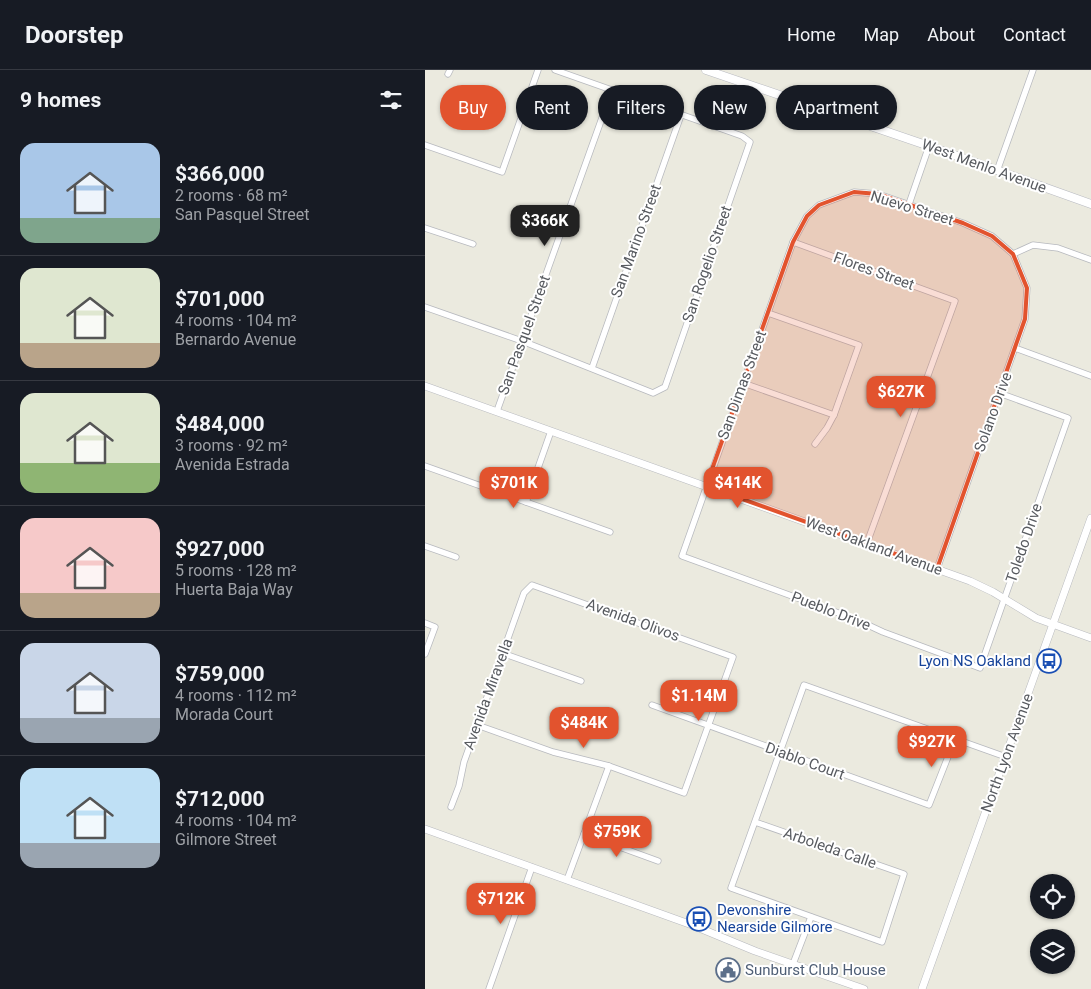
<!DOCTYPE html>
<html lang="en">
<head>
<meta charset="utf-8">
<style>
	:root { --surface:#171b24; --page:#20242c; --text:#f1f3f6; --muted:#9ea1a6; --line:#363941; --accent:#e2532e }
	body { margin:0; font-family:Roboto,sans-serif; background:var(--page); color:var(--text); height:100vh; display:flex; flex-direction:column; font-size:19px; white-space:nowrap }
	* { box-sizing:border-box; margin:0 }
	p { font-size:16px; color:var(--muted) }
	.icon { flex:none; width:28px; height:28px; fill:none; stroke:currentColor; stroke-width:2; stroke-linecap:round; stroke-linejoin:round }
	.map { position:relative; flex:1; overflow:hidden }
	.panel { display:flex; flex-direction:column; background:var(--surface); width:425px }
	.panel>* { flex:none }
	.guide { position:absolute; left:15px; top:15px; width:475px; height:45px; display:flex; gap:10px }
	.buttons { position:absolute; left:605px; top:804px; display:grid; gap:10px }
	.buttons a { display:grid; place-items:center; width:45px; height:45px; border-radius:50%; background:var(--surface); box-shadow:0 1px 4px #0004; font-size:25px }
	.price { position:absolute; translate:-50% -42px; padding:0 11px; border-radius:10px; background:var(--accent); color:#fff; font-size:16px; line-height:32px; filter:drop-shadow(0 1px 2px #0008) }
	.price::after { content:''; position:absolute; left:50%; top:30px; width:15px; height:11px; margin-left:-8px; background:inherit; clip-path:polygon(0 0,100% 0,50% 100%) }
	.price.selected { background:#222; color:#fff }
	ul { padding:0; list-style:none }
	li { display:flex; align-items:center; gap:15px; height:125px; padding:0 20px }
	li+li { border-top:1px solid var(--line) }
	li span { display:grid; place-items:center; flex:none; width:140px; height:100px; border-radius:15px; color:#555 }
	li>.icon { margin-inline-start:auto }
	span .icon { width:60px; height:60px; fill:#fffc; stroke-width:1 }
	li b { font-size:21px }
	h2 { display:flex; justify-content:space-between; align-items:center; height:60px; padding:0 20px; font-size:21px }
	.pill { padding:0 18px; border-radius:22px; background:var(--surface); box-shadow:0 1px 4px #0004; font-size:18px; line-height:45px }
	.pill.selected { background:var(--accent); color:#fff }
	header { display:flex; align-items:center; gap:30px; box-sizing:border-box; height:70px; padding:0 25px; background:var(--surface); border-bottom:1px solid var(--line) }
	header strong { font-size:24px }
	nav { display:flex; gap:28px; margin-inline-start:auto; font-size:18px }
	main { display:flex; flex:1; min-height:0 }
	.map>svg:first-child { display:block }
	.lines { fill:none; stroke-linecap:round; stroke-linejoin:round }
	.minor-casing { stroke:#b7b9be; stroke-width:7 }
	.tertiary-casing { stroke:#b7b9be; stroke-width:8 }
	.secondary-casing { stroke:#b8bac1; stroke-width:9 }
	.minor { stroke:#fff; stroke-width:5.5 }
	.tertiary { stroke:#fff; stroke-width:7 }
	.secondary { stroke:#fff; stroke-width:8 }
	.marked { fill:#e2532e; fill-opacity:0.2; stroke:#e2532e; stroke-width:4; stroke-linejoin:round }
	.labels { text-anchor:middle; dominant-baseline:central; stroke-width:4; stroke-linejoin:round; paint-order:stroke }
	.street-label { font-size:15px; fill:#585b60; stroke:#fff }
	.transit-label { font-size:15px; fill:#164399; stroke:#fff; text-anchor:end }
	.service-label { font-size:15px; fill:#4e5e75; stroke:#fff; text-anchor:start }
</style>
</head>
<body>
<header>
<strong>Doorstep</strong>
<nav><a>Home</a><a>Map</a><a>About</a><a>Contact</a></nav>
</header>
<main>
<section class="panel">
<h2>9 homes<svg class="icon" aria-label="filters" viewBox="0 0 24 24"><path d="M4 7h16M4 17h16"/><circle cx="9" cy="7" r="2"/><circle cx="15" cy="17" r="2"/></svg></h2>
<ul>
<li><span style="background:linear-gradient(#a9c7e8 75%,#7fa58c 0)"><svg class="icon" aria-label="home" viewBox="0 0 24 24"><path d="M3 11l9-7 9 7M6 9v11h12V9"/></svg></span><div><b>$366,000</b><p>2 rooms · 68 m²</p><p>San Pasquel Street</p></div></li>
<li><span style="background:linear-gradient(#dfe7d0 75%,#b9a48a 0)"><svg class="icon" aria-label="home" viewBox="0 0 24 24"><path d="M3 11l9-7 9 7M6 9v11h12V9"/></svg></span><div><b>$701,000</b><p>4 rooms · 104 m²</p><p>Bernardo Avenue</p></div></li>
<li><span style="background:linear-gradient(#dfe7d0 70%,#8fb573 0)"><svg class="icon" aria-label="home" viewBox="0 0 24 24"><path d="M3 11l9-7 9 7M6 9v11h12V9"/></svg></span><div><b>$484,000</b><p>3 rooms · 92 m²</p><p>Avenida Estrada</p></div></li>
<li><span style="background:linear-gradient(#f6c9c9 75%,#b9a48a 0)"><svg class="icon" aria-label="home" viewBox="0 0 24 24"><path d="M3 11l9-7 9 7M6 9v11h12V9"/></svg></span><div><b>$927,000</b><p>5 rooms · 128 m²</p><p>Huerta Baja Way</p></div></li>
<li><span style="background:linear-gradient(#c9d6e8 75%,#9aa5b1 0)"><svg class="icon" aria-label="home" viewBox="0 0 24 24"><path d="M3 11l9-7 9 7M6 9v11h12V9"/></svg></span><div><b>$759,000</b><p>4 rooms · 112 m²</p><p>Morada Court</p></div></li>
<li><span style="background:linear-gradient(#bfe0f5 75%,#9aa5b1 0)"><svg class="icon" aria-label="home" viewBox="0 0 24 24"><path d="M3 11l9-7 9 7M6 9v11h12V9"/></svg></span><div><b>$712,000</b><p>4 rooms · 104 m²</p><p>Gilmore Street</p></div></li>
</ul>
</section>
<div class="map">
<svg width="666" height="919" viewBox="0 0 666 919">
	<rect width="100%" height="100%" fill="#ebeadf"/>
	<g class="lines">
		<g class="minor-casing">
			<g id="minor">
				<polyline points="23,4 25,0"/>
				<polyline points="0,75 77,102 113,0"/>
				<polyline points="572,101 608,0"/>
				<polyline points="484,134 504,76"/>
				<polyline points="0,158 48,174"/>
				<polyline points="368,172 530,231 442,473"/>
				<polyline points="588,184 608,175 633,178 666,190"/>
				<polyline points="0,237 97,271 228,323 240,317 325,72 317,66 130,0"/>
				<polyline points="343,243 434,275 409,345 402,358 390,374"/>
				<polyline points="590,278 666,306"/>
				<polyline points="167,298 256,45"/>
				<polyline points="318,313 409,345"/>
				<polyline points="72,341 187,20"/>
				<polyline points="0,396 185,462"/>
				<polyline points="101,432 126,361"/>
				<polyline points="0,476 31,487"/>
				<polyline points="512,499 600,249 602,218 588,184 567,166 538,153 453,124 429,122 394,135 382,146 368,172 257,486 430,549 458,562 555,598 643,348 574,323"/>
				<polyline points="0,553 10,557 0,584"/>
				<polyline points="77,583 156,611"/>
				<polyline points="227,635 504,735 530,669"/>
				<polyline points="26,737 34,716 39,692 99,523 107,515 308,587 259,723 184,696 128,682 52,655"/>
				<polyline points="330,752 479,804 457,872 306,818 379,615 581,687"/>
				<polyline points="159,764 233,791"/>
				<polyline points="142,810 184,696"/>
				<polyline points="368,894 386,847"/>
				<polyline points="64,919 107,797"/>
			</g>
		</g>
		<g class="tertiary-casing">
			<g id="tertiary">
				<polyline points="0,316 545,511 568,522 611,548 666,568"/>
				<polyline points="0,759 267,855 330,881 439,919"/>
				<polyline points="497,919 666,448"/>
			</g>
		</g>
		<g class="secondary-casing">
			<polyline id="secondary" points="281,0 504,76 666,134"/>
		</g>
		<use href="#minor" class="minor"/>
		<use href="#tertiary" class="tertiary"/>
		<use href="#secondary" class="secondary"/>
	</g>
	<path class="marked" d="M429,122L453,124L538,153L567,166L588,184L602,218L600,249L512,499L281,416L368,172L382,146L394,135Z"/>
	<defs>
		<g id="bus-ring" transform="scale(1.25)"><circle r="9.5" fill="#fff" stroke="#1a4fb4" stroke-width="1.5"/><path d="M-5-6H5V4H4V6H2V4H-2V6H-4V4H-5ZM-3.5-4V0h7V-4ZM-3.5 1.2v1.5H-2V1.2ZM2 1.2v1.5H3.5V1.2Z" fill="#1a4fb4"/></g>
		<g id="civic-ring" transform="scale(1.25)"><circle r="9.5" fill="#fff" stroke="#5c6f8a" stroke-width="1.5"/><path d="M-.6-6.5H3V-4.5H.6V-3L4-1V1h2V6H-6V1h2V-1L-.6-3ZM-1.2 2.5V6h2.4V2.5Z" fill="#5c6f8a"/></g>
	</defs>
	<g fill-rule="evenodd">
		<use href="#bus-ring" x="624" y="591"/>
		<use href="#bus-ring" x="274" y="849"/>
		<use href="#civic-ring" x="303" y="900"/>
	</g>
	<g class="labels">
		<g class="street-label">
			<text transform="translate(559 96) rotate(20)">West Menlo Avenue</text>
			<text transform="translate(487 138) rotate(17)">Nuevo Street</text>
			<text transform="translate(211 171) rotate(-70)">San Marino Street</text>
			<text transform="translate(282 194) rotate(-71)">San Rogelio Street</text>
			<text transform="translate(449 201) rotate(20)">Flores Street</text>
			<text transform="translate(99 265) rotate(-70)">San Pasquel Street</text>
			<text transform="translate(317 315) rotate(-70)">San Dimas Street</text>
			<text transform="translate(568 342) rotate(-70)">Solano Drive</text>
			<text transform="translate(599 473) rotate(-71)">Toledo Drive</text>
			<text transform="translate(449 476) rotate(20)">West Oakland Avenue</text>
			<text transform="translate(406 541) rotate(21)">Pueblo Drive</text>
			<text transform="translate(208 550) rotate(20)">Avenida Olivos</text>
			<text transform="translate(63 624) rotate(-70)">Avenida Miravella</text>
			<text transform="translate(582 683) rotate(-70)">North Lyon Avenue</text>
			<text transform="translate(380 691) rotate(20)">Diablo Court</text>
			<text transform="translate(405 778) rotate(19)">Arboleda Calle</text>
		</g>
		<g class="transit-label">
			<text x="606" y="591">Lyon NS Oakland</text>
			<text x="292" y="840" text-anchor="start">Devonshire<tspan x="292" dy="17">Nearside Gilmore</tspan></text>
		</g>
		<g class="service-label">
			<text x="320" y="900">Sunburst Club House</text>
		</g>
	</g>
</svg>
<div class="buttons">
<a><svg class="icon" aria-label="locate" viewBox="0 0 24 24"><circle cx="12" cy="12" r="6"/><path d="M12 2v4M12 18v4M2 12h4M18 12h4"/></svg></a>
<a><svg class="icon" aria-label="layers" viewBox="0 0 24 24"><path d="M12 4l9 5-9 5-9-5zM3 14l9 5 9-5"/></svg></a>
</div>
<b class="price selected" style="left:120px;top:177px">$366K</b>
<b class="price" style="left:476px;top:348px">$627K</b>
<b class="price" style="left:89px;top:439px">$701K</b>
<b class="price" style="left:313px;top:439px">$414K</b>
<b class="price" style="left:274px;top:652px">$1.14M</b>
<b class="price" style="left:159px;top:679px">$484K</b>
<b class="price" style="left:507px;top:698px">$927K</b>
<b class="price" style="left:192px;top:788px">$759K</b>
<b class="price" style="left:76px;top:855px">$712K</b>
<div class="guide">
<a class="pill selected">Buy</a>
<a class="pill">Rent</a>
<a class="pill">Filters</a>
<a class="pill">New</a>
<a class="pill">Apartment</a>
</div>
</div>
</main>
</body>
</html>
